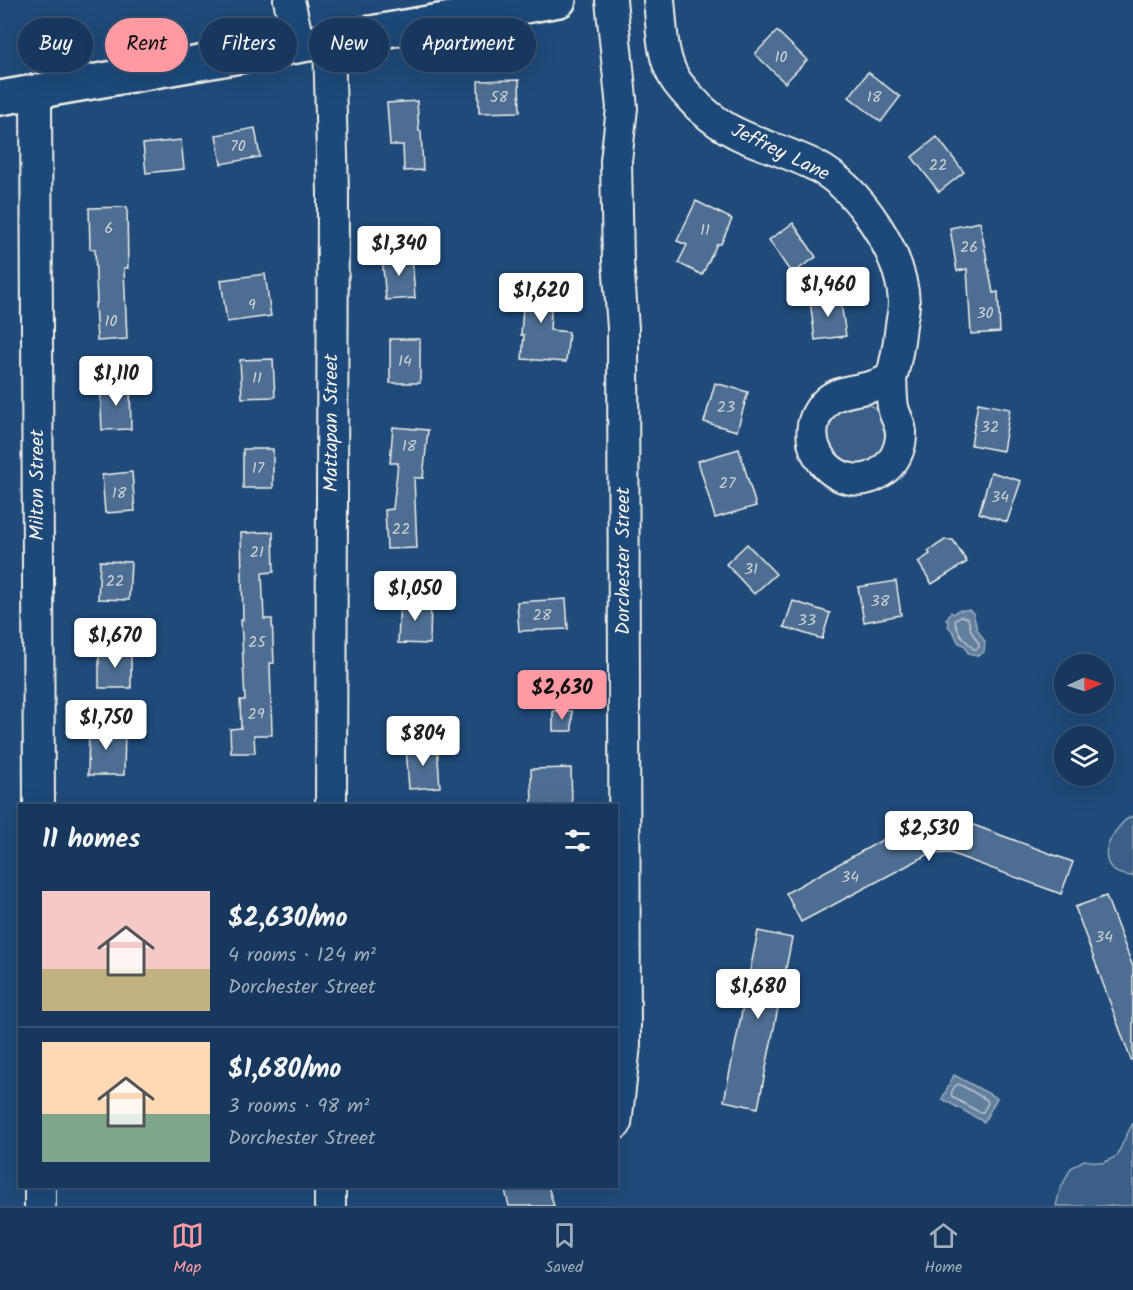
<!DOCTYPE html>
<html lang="en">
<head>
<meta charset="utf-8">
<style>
	:root { --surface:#17385c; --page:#203f62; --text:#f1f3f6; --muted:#9eacbb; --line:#365272; --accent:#ff9aa2 }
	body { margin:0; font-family:Kalam,sans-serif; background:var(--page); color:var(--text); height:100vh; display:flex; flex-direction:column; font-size:22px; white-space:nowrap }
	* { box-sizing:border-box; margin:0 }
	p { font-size:20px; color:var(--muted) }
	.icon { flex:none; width:33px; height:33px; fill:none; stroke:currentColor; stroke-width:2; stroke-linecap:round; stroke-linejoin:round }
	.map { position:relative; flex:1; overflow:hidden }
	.side { position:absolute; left:18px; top:804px; width:600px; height:384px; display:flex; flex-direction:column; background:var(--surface); border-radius:0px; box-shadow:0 6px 24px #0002,0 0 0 2px var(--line) }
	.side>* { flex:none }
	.guide { position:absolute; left:18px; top:18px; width:600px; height:54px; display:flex; gap:12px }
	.needle { width:39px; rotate:87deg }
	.buttons { position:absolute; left:1054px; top:654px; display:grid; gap:12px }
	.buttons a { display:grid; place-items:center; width:60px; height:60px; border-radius:50%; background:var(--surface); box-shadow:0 6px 24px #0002,0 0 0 2px var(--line); font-size:30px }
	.price { position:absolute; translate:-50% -51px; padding:0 14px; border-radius:6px; background:#fff; color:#222; font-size:20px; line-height:39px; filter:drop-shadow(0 2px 3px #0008) }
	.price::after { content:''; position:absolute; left:50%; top:36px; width:18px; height:14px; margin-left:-9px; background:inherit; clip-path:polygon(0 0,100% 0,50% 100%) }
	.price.current { background:var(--accent); color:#111 }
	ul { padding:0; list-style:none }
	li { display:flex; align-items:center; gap:18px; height:150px; padding:0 24px }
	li+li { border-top:2px solid var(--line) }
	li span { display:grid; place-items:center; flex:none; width:168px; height:120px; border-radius:0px; color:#555 }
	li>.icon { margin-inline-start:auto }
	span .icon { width:72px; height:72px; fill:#fffc; stroke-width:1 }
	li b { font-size:26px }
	h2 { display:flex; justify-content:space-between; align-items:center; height:72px; padding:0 24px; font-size:26px }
	.tag { padding:0 21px; border-radius:27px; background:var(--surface); box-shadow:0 6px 24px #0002,0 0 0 2px var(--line); font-size:21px; line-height:54px }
	.tag.current { background:var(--accent); color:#111 }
	.menu { display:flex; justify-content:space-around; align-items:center; height:84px; border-top:2px solid var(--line); background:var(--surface); font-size:16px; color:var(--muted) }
	.menu a { display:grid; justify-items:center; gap:3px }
	.menu .current { color:var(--accent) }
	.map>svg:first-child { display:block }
	.green { fill:#3a5f88; stroke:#97a8b8; stroke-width:1.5 }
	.water { fill:#627e9d; stroke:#9cacbb; stroke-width:1.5 }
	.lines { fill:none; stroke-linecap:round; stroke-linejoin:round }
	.shore { stroke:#bac3ca; stroke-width:1.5 }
	.building { fill:#4d6e92; stroke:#f4f1e8; stroke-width:1.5 }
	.minor-casing { stroke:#f4f1e8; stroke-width:34 }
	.major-casing { stroke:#f4f1e8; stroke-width:38 }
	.minor { stroke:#1f4a7a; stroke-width:30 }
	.major { stroke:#1f4a7a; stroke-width:33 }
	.labels { text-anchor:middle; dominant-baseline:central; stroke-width:4.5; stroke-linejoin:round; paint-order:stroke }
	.number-label { font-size:16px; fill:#cad0d2 }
	.street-label { font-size:20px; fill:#f4f1e8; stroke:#1f4a7a }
</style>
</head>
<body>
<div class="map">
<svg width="1133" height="1206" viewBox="0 0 1133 1206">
	<rect width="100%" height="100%" fill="#1f4a7a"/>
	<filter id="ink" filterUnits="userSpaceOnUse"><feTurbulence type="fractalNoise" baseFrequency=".0167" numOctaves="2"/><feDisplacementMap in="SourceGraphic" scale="12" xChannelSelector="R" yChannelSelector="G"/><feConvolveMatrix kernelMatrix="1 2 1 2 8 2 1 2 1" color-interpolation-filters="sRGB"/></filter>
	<g filter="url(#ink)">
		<g class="green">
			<path d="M863,402C869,404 875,407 879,412C896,432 883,468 854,465C847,465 839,459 833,456L824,427L834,409Z"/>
			<path d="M1133,816V876C1104,875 1100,853 1115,832C1121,825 1124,819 1133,816Z"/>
			<polygon points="1133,1123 1133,1206 1056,1206 1060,1190 1071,1168 1084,1160 1103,1163 1117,1156 1124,1140"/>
		</g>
		<g class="water">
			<polygon points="958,610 969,610 973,613 977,629 985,642 984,652 978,656 968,653 965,646 958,642 954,633 948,626 949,623 946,620 951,612 954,614"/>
			<polygon points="954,1075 997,1098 984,1122 942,1099"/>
		</g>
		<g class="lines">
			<g class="shore">
				<path d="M961,616L968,618L971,631L979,644V647L977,649H973C969,642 967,643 963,638C959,634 955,625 955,620Z"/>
				<path d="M959,1084L987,1100L988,1103L983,1112H979L952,1097C950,1093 954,1085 959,1084Z"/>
			</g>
		</g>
		<g class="building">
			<polygon points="777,31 807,60 785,83 755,54"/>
			<polygon points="868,72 900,97 881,122 849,97"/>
			<polygon points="519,80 520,112 479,113 478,81"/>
			<polygon points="417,101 419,131 421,131 423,170 404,171 403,145 390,145 387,103"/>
			<polygon points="255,128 260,157 221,164 216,135"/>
			<polygon points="937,137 964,172 939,192 912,157"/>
			<polygon points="181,140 184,169 146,173 143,144"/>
			<polygon points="696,201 732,219 721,244 717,244 702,275 678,263 687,245 677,241"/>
			<polygon points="127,207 128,268 124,268 127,339 97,341 95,303 97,303 95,249 90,249 89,208"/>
			<polygon points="980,222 993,293 998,292 1000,332 971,334 967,269 957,271 950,228"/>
			<polygon points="793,223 816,257 797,270 789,270 769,240"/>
			<polygon points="412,255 415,298 386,300 382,257"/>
			<polygon points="265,274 271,316 227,322 221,280"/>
			<polygon points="525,278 553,280 550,330 569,332 566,362 522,359 524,335 521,335"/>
			<polygon points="840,296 846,336 815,340 810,300"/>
			<rect x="390" y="339" width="30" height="44"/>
			<polygon points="273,359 275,397 242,398 240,360"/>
			<polygon points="715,383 748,392 737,431 704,422"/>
			<polygon points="130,384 131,429 102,430 100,385"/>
			<polygon points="978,403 1010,409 1003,451 971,445"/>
			<polygon points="393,427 428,430 423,478 414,478 417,548 387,549 385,510 393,509 398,463 390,463"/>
			<rect x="243" y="449" width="30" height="39"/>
			<polygon points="739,449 756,506 715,518 698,461"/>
			<polygon points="132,472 135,511 105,513 102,475"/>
			<polygon points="991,472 1021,481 1007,522 979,513"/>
			<polygon points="273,532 274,572 262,573 264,619 272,619 274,663 270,663 272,735 254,735 255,753 231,753 230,729 241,728 240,700 245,700 241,620 243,620 241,533"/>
			<polygon points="945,540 953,540 967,562 932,584 918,562 930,554 928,551"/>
			<polygon points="747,544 776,574 754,594 726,564"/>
			<polygon points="100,561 131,562 129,600 98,599"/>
			<polygon points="896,581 901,615 864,622 858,587"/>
			<polygon points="400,599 431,600 430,644 398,643"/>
			<polygon points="566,599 568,629 519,631 517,602"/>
			<polygon points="793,601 830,613 822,639 784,627"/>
			<rect x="99" y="650" width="32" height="38"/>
			<rect x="553" y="711" width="19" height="20"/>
			<polygon points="89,726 125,727 124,775 88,775"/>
			<polygon points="437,745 440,787 409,789 406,747"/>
			<polygon points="571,768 572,806 532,806 531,769"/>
			<polygon points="960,820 1073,862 1061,894 950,853 929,854 801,922 786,893 913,823"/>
			<polygon points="1106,896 1133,967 1133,1059 1131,1060 1075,907"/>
			<polygon points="758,931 792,938 758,1108 724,1101"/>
			<polygon points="504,1186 548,1186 554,1206 509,1206"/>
		</g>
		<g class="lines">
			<g class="minor-casing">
				<g id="minor">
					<polyline points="289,0 299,45"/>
					<polyline points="611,0 622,108 616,161 618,261 623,328 625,1045 616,1124"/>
					<path d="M659,0C662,27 661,56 675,79C682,90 691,98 699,107C710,117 723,127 736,133C762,146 791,153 816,166C860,189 902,254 904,303C904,310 902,318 901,325C899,344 896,361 891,379"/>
					<polyline points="329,41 333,192 331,806"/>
					<polyline points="36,92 39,806"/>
					<path d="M891,379C892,389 891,401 894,411C897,420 902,427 901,437C900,450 894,461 885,469C842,505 785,441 827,401C838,391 855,391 870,387C877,385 884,382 891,379Z"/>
					<polyline points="40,1206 40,1186"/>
					<polyline points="330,1206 330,1186"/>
				</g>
			</g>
			<g class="major-casing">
				<polyline id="major" points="0,98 559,0"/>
			</g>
			<use href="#minor" class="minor"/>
			<use href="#major" class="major"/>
		</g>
	</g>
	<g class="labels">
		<g class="number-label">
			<text x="781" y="57">10</text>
			<text x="499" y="97">58</text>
			<text x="874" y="97">18</text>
			<text x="238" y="146">70</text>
			<text x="938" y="165">22</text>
			<text x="109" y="228">6</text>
			<text x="705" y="230">11</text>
			<text x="969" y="247">26</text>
			<text x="252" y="305">9</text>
			<text x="985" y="313">30</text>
			<text x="111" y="321">10</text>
			<text x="405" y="361">14</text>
			<text x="257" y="378">11</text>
			<text x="726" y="407">23</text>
			<text x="990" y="427">32</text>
			<text x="409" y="446">18</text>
			<text x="258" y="468">17</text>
			<text x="727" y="483">27</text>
			<text x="119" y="493">18</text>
			<text x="1000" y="497">34</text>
			<text x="401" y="529">22</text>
			<text x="257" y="552">21</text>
			<text x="751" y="569">31</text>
			<text x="115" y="581">22</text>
			<text x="880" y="601">38</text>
			<text x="542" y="615">28</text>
			<text x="807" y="620">33</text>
			<text x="257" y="642">25</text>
			<text x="256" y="714">29</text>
			<text x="850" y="877">34</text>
			<text x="1104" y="937">34</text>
		</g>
		<g class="street-label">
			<text transform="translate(780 153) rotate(26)">Jeffrey Lane</text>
			<text transform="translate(332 423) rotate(-90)">Mattapan Street</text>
			<text transform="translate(38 485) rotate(-90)">Milton Street</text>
			<text transform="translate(624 561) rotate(-90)">Dorchester Street</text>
		</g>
	</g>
</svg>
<div class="buttons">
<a><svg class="needle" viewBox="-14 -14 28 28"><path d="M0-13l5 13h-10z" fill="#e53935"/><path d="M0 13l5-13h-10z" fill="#9eacbb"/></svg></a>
<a><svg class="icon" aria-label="layers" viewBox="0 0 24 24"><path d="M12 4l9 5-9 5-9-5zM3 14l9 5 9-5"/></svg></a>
</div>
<b class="price" style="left:399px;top:277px">$1,340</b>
<b class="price" style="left:828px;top:318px">$1,460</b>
<b class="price" style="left:541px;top:324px">$1,620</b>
<b class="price" style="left:116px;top:407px">$1,110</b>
<b class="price" style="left:415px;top:622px">$1,050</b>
<b class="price" style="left:115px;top:669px">$1,670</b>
<b class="price current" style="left:562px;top:721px">$2,630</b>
<b class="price" style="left:106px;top:751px">$1,750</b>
<b class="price" style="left:423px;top:767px">$804</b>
<b class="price" style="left:929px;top:862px">$2,530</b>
<b class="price" style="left:758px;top:1020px">$1,680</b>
<div class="guide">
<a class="tag">Buy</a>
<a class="tag current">Rent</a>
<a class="tag">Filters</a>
<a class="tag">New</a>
<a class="tag">Apartment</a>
</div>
<section class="side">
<h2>11 homes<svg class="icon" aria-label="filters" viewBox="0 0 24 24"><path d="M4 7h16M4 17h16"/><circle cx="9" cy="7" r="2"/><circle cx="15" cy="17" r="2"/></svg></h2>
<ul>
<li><span style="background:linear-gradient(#f6c9c9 65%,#c2b280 0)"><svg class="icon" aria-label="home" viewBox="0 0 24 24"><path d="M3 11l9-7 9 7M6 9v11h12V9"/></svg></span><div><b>$2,630/mo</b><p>4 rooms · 124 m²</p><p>Dorchester Street</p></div></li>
<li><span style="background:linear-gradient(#ffd9b3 60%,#7fa58c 0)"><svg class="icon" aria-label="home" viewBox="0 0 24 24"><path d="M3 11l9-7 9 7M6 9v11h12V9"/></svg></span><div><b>$1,680/mo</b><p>3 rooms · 98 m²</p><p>Dorchester Street</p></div></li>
</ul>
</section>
</div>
<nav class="menu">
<a class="current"><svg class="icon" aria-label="map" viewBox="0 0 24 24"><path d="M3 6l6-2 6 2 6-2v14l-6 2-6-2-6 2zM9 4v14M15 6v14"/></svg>Map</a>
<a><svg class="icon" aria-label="saved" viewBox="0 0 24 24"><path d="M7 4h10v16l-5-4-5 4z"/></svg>Saved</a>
<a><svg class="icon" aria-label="home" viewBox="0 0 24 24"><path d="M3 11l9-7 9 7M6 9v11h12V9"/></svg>Home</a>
</nav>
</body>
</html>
